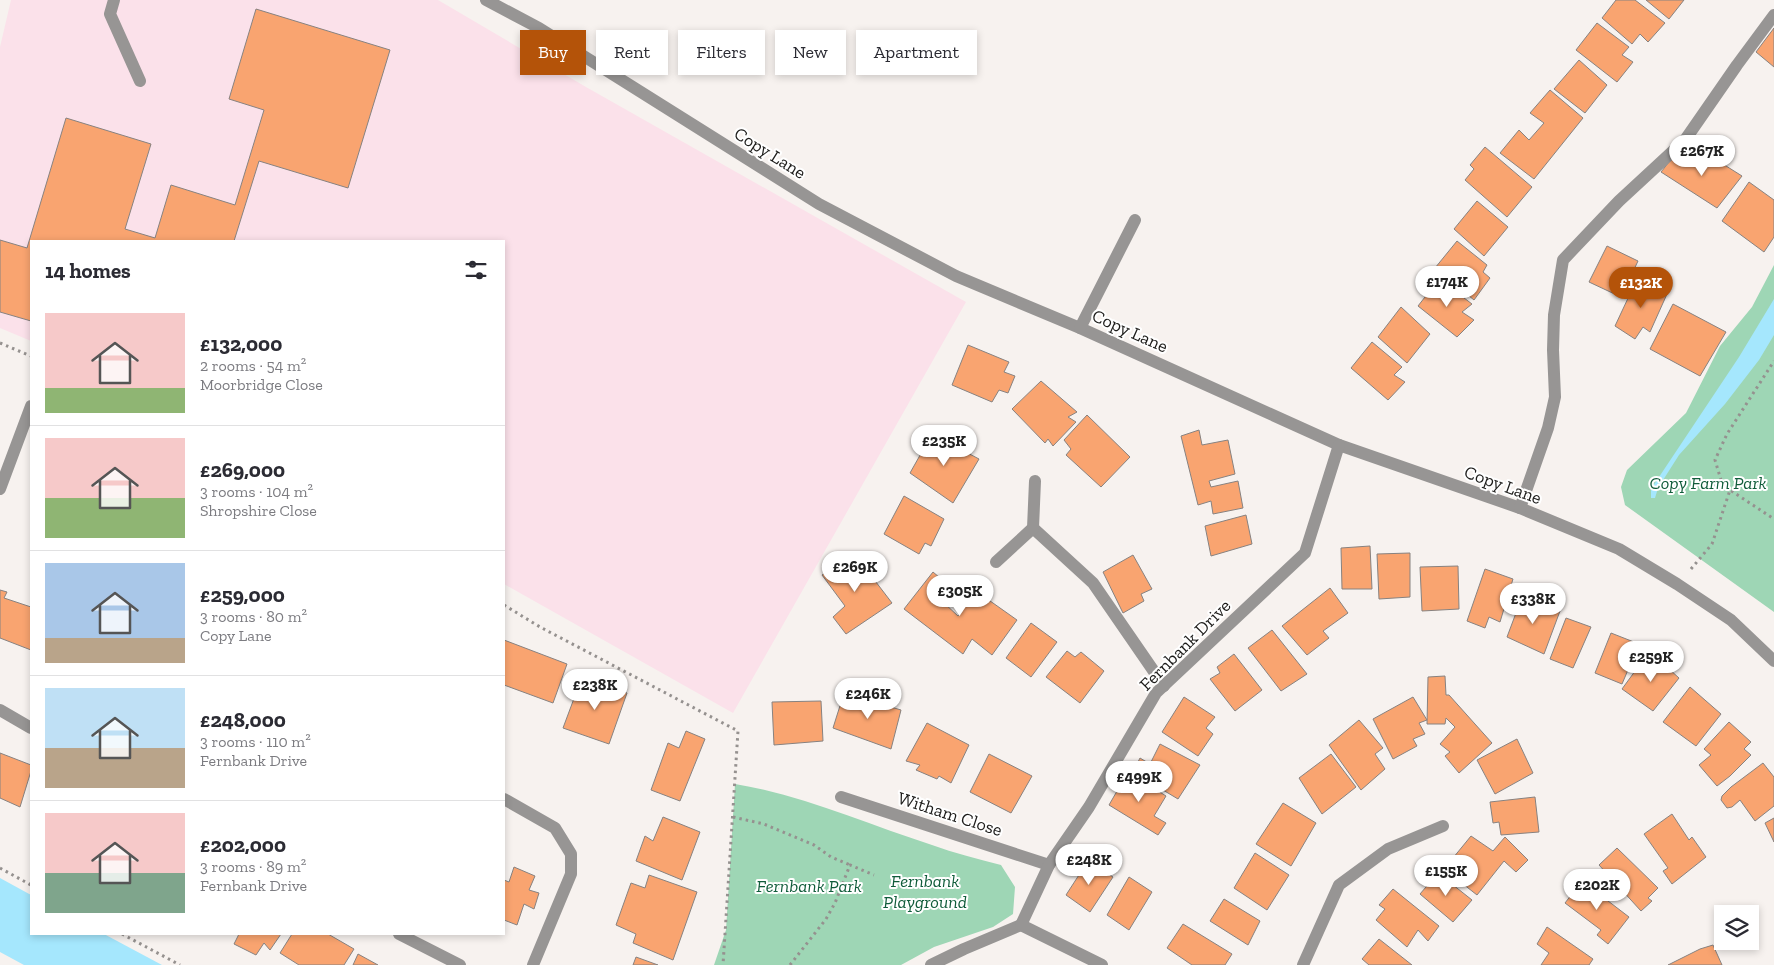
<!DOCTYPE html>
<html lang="en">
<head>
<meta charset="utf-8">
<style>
	:root { --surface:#fff; --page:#f7f7f7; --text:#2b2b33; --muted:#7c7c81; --line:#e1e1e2; --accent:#b45309 }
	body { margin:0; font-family:"Zilla Slab",serif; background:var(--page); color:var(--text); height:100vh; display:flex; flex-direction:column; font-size:19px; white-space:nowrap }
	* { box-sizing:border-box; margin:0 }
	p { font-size:16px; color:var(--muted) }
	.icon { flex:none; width:28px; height:28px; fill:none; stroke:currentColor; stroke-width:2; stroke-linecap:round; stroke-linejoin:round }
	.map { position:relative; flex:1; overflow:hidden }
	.sheet { position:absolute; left:30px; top:240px; width:475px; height:695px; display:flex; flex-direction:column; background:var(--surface); border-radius:0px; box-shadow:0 2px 8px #0003 }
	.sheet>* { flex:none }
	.guide { position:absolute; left:520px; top:30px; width:475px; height:45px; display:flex; gap:10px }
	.controls { position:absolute; left:1714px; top:905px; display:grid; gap:10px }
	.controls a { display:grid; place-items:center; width:45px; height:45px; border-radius:0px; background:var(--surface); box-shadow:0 2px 8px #0003; font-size:25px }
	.price { position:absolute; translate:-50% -42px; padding:0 11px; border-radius:18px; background:#fff; color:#222; font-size:16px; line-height:32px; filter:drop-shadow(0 1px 2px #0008) }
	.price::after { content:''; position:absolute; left:50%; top:30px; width:15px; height:11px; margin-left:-8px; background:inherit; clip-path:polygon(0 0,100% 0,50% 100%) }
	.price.active { background:var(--accent); color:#fff }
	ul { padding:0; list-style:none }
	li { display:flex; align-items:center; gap:15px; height:125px; padding:0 15px }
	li+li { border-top:1px solid var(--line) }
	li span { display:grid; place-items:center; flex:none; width:140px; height:100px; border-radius:0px; color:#555 }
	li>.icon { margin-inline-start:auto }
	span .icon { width:60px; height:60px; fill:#fffc; stroke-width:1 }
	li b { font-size:21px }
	h2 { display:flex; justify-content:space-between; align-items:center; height:60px; padding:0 15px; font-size:21px }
	.tag { padding:0 18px; border-radius:0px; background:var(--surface); box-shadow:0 2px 8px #0003; font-size:18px; line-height:45px }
	.tag.active { background:var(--accent); color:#fff }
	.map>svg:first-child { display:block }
	.education { fill:#fbe1ea }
	.green { fill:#9ed6b5 }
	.water { fill:#a5e7fd }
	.building { fill:#f9a470; stroke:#878280 }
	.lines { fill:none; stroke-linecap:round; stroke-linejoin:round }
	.path { stroke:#95918f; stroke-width:3; stroke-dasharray:2.5 4; stroke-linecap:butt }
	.minor { stroke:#979594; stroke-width:12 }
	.labels { text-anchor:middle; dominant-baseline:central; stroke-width:4; stroke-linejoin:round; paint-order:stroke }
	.street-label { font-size:18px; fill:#1c1b19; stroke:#fff }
	.park-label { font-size:18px; font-style:italic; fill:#105c3a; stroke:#fff }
</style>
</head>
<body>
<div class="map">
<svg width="1774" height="965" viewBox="0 0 1774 965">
	<rect width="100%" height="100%" fill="#f7f2ef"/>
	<polygon class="education" points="11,0 438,0 586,87 966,302 733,713 504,584 504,241 31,241 31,341 0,328 0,47"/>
	<g class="green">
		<polygon points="1774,265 1774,612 1625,505 1621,487 1627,470 1686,413 1720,346 1752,307"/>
		<path d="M735,784C803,795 866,824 932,845C954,853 978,859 1001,865L1015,887L1013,914L993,927L934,947L901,965H714L726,930Z"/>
	</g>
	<g class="water">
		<polygon points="1774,299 1774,335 1759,360 1725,404 1679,455 1658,488 1655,498 1651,498 1651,489 1739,357"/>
		<polygon points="0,878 31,895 31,934 104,934 162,965 24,965 0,952"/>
	</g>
	<g class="building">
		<polygon points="1616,0 1635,0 1665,23 1648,42 1640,34 1632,44 1602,18"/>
		<polygon points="1646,0 1684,0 1669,19"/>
		<polygon points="256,9 390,50 348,188 259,161 234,241 31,241 31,321 0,312 0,240 27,248 66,118 151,144 125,229 155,238 171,185 235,205 264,110 229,99"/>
		<polygon points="1597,23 1629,47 1622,55 1633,62 1617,82 1576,50"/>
		<polygon points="1774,28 1774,67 1756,52"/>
		<polygon points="1579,60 1607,85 1585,113 1554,89"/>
		<polygon points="1550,90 1583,118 1534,179 1500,153 1519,130 1529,140 1544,123 1530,113"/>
		<polygon points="1485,147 1532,187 1507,217 1465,180 1474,169 1470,165"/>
		<polygon points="1681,147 1702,164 1707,154 1742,176 1717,208 1661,172"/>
		<polygon points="1749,182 1774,200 1774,237 1764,252 1722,221"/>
		<polygon points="1477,201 1508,227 1484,256 1454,229"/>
		<polygon points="1457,241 1487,265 1483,272 1490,278 1474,300 1435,268"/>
		<polygon points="1607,246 1638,261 1621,297 1589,282"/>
		<polygon points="1439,279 1472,304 1462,312 1474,320 1457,337 1418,306"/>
		<polygon points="1637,279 1667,294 1650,332 1643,327 1635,339 1615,326"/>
		<polygon points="1673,304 1726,332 1700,376 1650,349"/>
		<polygon points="1401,307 1430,334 1407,363 1378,337"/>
		<polygon points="1372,342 1402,367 1394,375 1405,382 1388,400 1351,368"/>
		<polygon points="968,345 1009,362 1004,372 1015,376 1008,393 999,390 992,402 952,385"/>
		<polygon points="1041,381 1077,412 1068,417 1076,422 1053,446 1048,439 1045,443 1012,409"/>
		<polygon points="1087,415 1130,457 1101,487 1066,455 1071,449 1064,440"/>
		<polygon points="1199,430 1202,445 1228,440 1235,474 1209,481 1211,487 1238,481 1243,508 1213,514 1211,501 1198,505 1181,436"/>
		<polygon points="932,434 979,459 953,503 910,473"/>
		<polygon points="904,496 944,519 931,546 925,543 919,554 884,534"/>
		<polygon points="1246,515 1252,544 1211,556 1205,526"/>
		<polygon points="1370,546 1372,589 1342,589 1341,548"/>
		<polygon points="853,552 892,603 846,634 833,617 845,606 822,575"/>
		<polygon points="1410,553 1410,597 1379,599 1377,554"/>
		<polygon points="1133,555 1152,589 1141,594 1144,601 1123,613 1103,572"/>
		<polygon points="1458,566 1459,609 1422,611 1420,567"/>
		<polygon points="1485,569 1513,579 1500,622 1489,617 1485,628 1467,621"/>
		<polygon points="933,572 953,589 943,602 958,616 976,591 1017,620 992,655 972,639 963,654 904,609"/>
		<polygon points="1330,588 1348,613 1323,631 1329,638 1307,655 1282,626"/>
		<polygon points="0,590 7,592 4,598 31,607 31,650 0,638"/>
		<polygon points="1522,597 1560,611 1544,654 1507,637"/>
		<polygon points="1566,618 1591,627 1573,668 1550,659"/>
		<polygon points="1031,623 1057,642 1031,677 1006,658"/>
		<polygon points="1272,630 1307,674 1281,691 1248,648"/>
		<polygon points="1611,633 1639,644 1622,684 1595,673"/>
		<polygon points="504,640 567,664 553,703 504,685"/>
		<polygon points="1067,651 1075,657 1081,652 1104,671 1080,703 1046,677"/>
		<polygon points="1234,654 1262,690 1235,711 1210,679 1220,673 1217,667"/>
		<polygon points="1646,656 1655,664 1659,660 1679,678 1653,711 1622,689"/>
		<polygon points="1445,676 1446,695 1449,695 1492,743 1459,773 1445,756 1450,752 1440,744 1455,727 1446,718 1445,724 1427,724 1428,677"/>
		<polygon points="582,677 627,693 609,744 563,728"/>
		<polygon points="1690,687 1721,714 1696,746 1663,722"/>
		<polygon points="844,693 901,710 891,749 833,728"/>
		<polygon points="1184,697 1215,717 1206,728 1213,734 1198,756 1162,732"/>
		<polygon points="1413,697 1427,720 1419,723 1425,734 1413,739 1417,746 1393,759 1373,719"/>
		<polygon points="821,701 823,741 774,745 772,702"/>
		<polygon points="1359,720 1383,748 1375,754 1385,769 1361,790 1329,745"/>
		<polygon points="1729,722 1751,742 1744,749 1751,755 1730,776 1717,786 1699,765 1711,755 1704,749"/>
		<polygon points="927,723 969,745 951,783 939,776 937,779 916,770 920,765 906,761"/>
		<polygon points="686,731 705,739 680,801 651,790 668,743 679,748"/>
		<polygon points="1517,739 1533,773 1495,794 1477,760"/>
		<polygon points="1160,744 1200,765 1178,799 1133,772 1140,758 1150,764"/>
		<polygon points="0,753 31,765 31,771 20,807 0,798"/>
		<polygon points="989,754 1032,776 1011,813 970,792"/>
		<polygon points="1331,754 1356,787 1322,814 1299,778"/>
		<polygon points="1763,763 1774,777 1774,806 1755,821 1740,800 1732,807 1727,808 1721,800 1722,796 1731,787"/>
		<polygon points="1128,772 1166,796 1154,816 1166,823 1158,835 1109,805"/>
		<polygon points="1535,797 1539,832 1501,835 1499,822 1493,823 1490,802"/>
		<polygon points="1283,803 1316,823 1291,866 1256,844"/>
		<polygon points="1672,814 1689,840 1692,837 1706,857 1672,884 1663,871 1668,868 1644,834"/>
		<polygon points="663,817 700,832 682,880 636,861 645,836 653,841"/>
		<polygon points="1774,818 1774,842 1765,823"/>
		<polygon points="1471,836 1493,851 1505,837 1528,860 1516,872 1504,861 1477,895 1444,869"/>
		<polygon points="1617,848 1658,888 1648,898 1652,901 1641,911 1599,865"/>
		<polygon points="1255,853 1289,875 1267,910 1234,888"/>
		<polygon points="1088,861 1113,877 1090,912 1066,895"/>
		<polygon points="514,867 535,876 529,890 539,893 534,909 524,904 517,925 504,920 504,880 509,882"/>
		<polygon points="1438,873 1472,900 1453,922 1420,894"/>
		<polygon points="649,875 697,892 673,960 633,943 636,934 616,925 631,883 645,888"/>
		<polygon points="1129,877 1152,892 1129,930 1107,915"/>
		<polygon points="1582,881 1629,917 1608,944 1597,935 1601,930 1565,903"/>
		<polygon points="1393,889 1439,926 1428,941 1418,930 1407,947 1376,920 1385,909 1379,905"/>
		<polygon points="1224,899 1260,921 1248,945 1210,921"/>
		<polygon points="1183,924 1232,954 1225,965 1192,965 1167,948"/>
		<polygon points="1547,927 1593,959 1589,965 1541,965 1549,953 1537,944"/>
		<polygon points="239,934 281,934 270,950 264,943 256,955 234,944"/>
		<polygon points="292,934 328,934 354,949 344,965 299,965 280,953"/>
		<polygon points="1379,939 1412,965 1369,965 1362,959"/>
		<polygon points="1713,945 1722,965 1668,965 1700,949"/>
		<polygon points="358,954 378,965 353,965"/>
		<polygon points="636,957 658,965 633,965"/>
	</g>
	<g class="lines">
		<g class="path">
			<polyline points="0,343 31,356"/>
			<polyline points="1730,490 1721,480 1715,460 1727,434 1774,361"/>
			<polyline points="1691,569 1712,544 1730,490 1774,519"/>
			<polyline points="504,605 540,627 738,731 723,965"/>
			<polyline points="733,817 764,824 814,845 831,857 850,865"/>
			<polyline points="0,868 31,885"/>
			<polyline points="122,934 180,965"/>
			<polyline points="790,965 826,919 835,903 850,865 874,875"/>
		</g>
		<g class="minor">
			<polyline points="114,0 110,14 140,81"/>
			<polyline points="486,0 539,28 819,204 956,276 1080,328 1339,445 1520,508 1619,549 1677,584 1731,620 1774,661"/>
			<polyline points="1080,328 1135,220"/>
			<polyline points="0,489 31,406"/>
			<polyline points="1520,508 1548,428 1555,397 1553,350 1554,315 1563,260 1619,201 1685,140 1737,65 1774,15"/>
			<polyline points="1033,528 1093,583 1164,686"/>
			<polyline points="996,562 1033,528 1035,481"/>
			<polyline points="0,710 31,728"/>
			<polyline points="841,797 1049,865"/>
			<polyline points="504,799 555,828 571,854 571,874 533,965"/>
			<polyline points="399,934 460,965"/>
			<polyline points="931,965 964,949 1021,925"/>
			<polyline points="1102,965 1021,925 1049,865 1089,807 1156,693 1305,553 1339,445"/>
			<polyline points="1303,965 1339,885 1388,849 1443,826"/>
		</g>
	</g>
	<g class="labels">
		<g class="street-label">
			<text transform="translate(770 153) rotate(32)">Copy Lane</text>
			<text transform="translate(1130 331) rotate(24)">Copy Lane</text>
			<text transform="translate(1503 485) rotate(20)">Copy Lane</text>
			<text transform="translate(1185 645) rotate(-45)">Fernbank Drive</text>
			<text transform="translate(950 814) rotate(18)">Witham Close</text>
		</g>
		<g class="park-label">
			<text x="1708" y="483">Copy Farm Park</text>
			<text x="925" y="881">Fernbank<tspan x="925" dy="21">Playground</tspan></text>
			<text x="809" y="886">Fernbank Park</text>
		</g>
	</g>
</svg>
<div class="controls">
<a><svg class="icon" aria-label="layers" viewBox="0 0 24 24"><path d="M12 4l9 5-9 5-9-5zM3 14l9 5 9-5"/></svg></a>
</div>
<b class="price" style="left:1702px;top:177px">£267K</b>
<b class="price" style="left:1447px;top:308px">£174K</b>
<b class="price active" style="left:1641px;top:309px">£132K</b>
<b class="price" style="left:944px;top:467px">£235K</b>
<b class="price" style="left:855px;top:593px">£269K</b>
<b class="price" style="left:960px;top:617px">£305K</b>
<b class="price" style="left:1533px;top:625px">£338K</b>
<b class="price" style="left:1651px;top:683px">£259K</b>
<b class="price" style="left:595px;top:711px">£238K</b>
<b class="price" style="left:868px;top:720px">£246K</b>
<b class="price" style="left:1139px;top:803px">£499K</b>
<b class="price" style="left:1089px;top:886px">£248K</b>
<b class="price" style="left:1446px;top:897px">£155K</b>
<b class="price" style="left:1597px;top:911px">£202K</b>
<div class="guide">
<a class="tag active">Buy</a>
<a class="tag">Rent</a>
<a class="tag">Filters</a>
<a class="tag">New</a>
<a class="tag">Apartment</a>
</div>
<section class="sheet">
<h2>14 homes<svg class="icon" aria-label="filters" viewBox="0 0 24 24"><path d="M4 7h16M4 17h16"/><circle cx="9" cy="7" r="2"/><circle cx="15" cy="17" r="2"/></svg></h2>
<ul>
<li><span style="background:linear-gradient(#f6c9c9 75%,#8fb573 0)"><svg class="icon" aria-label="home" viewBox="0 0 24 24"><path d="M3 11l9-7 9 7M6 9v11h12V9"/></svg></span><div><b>£132,000</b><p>2 rooms · 54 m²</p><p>Moorbridge Close</p></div></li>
<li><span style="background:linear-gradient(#f6c9c9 60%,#8fb573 0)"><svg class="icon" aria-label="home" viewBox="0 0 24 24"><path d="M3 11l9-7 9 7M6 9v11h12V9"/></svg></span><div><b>£269,000</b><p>3 rooms · 104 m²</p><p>Shropshire Close</p></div></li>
<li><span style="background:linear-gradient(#a9c7e8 75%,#b9a48a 0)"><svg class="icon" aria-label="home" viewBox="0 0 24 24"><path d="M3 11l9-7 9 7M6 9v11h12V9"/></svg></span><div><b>£259,000</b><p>3 rooms · 80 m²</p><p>Copy Lane</p></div></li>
<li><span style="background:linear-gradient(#bfe0f5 60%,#b9a48a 0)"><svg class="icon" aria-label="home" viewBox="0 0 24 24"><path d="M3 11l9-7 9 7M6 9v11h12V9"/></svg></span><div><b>£248,000</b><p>3 rooms · 110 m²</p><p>Fernbank Drive</p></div></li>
<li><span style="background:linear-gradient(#f6c9c9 60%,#7fa58c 0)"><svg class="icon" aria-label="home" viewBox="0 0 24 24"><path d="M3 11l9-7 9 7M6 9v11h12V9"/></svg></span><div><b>£202,000</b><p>3 rooms · 89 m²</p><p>Fernbank Drive</p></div></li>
</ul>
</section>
</div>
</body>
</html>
